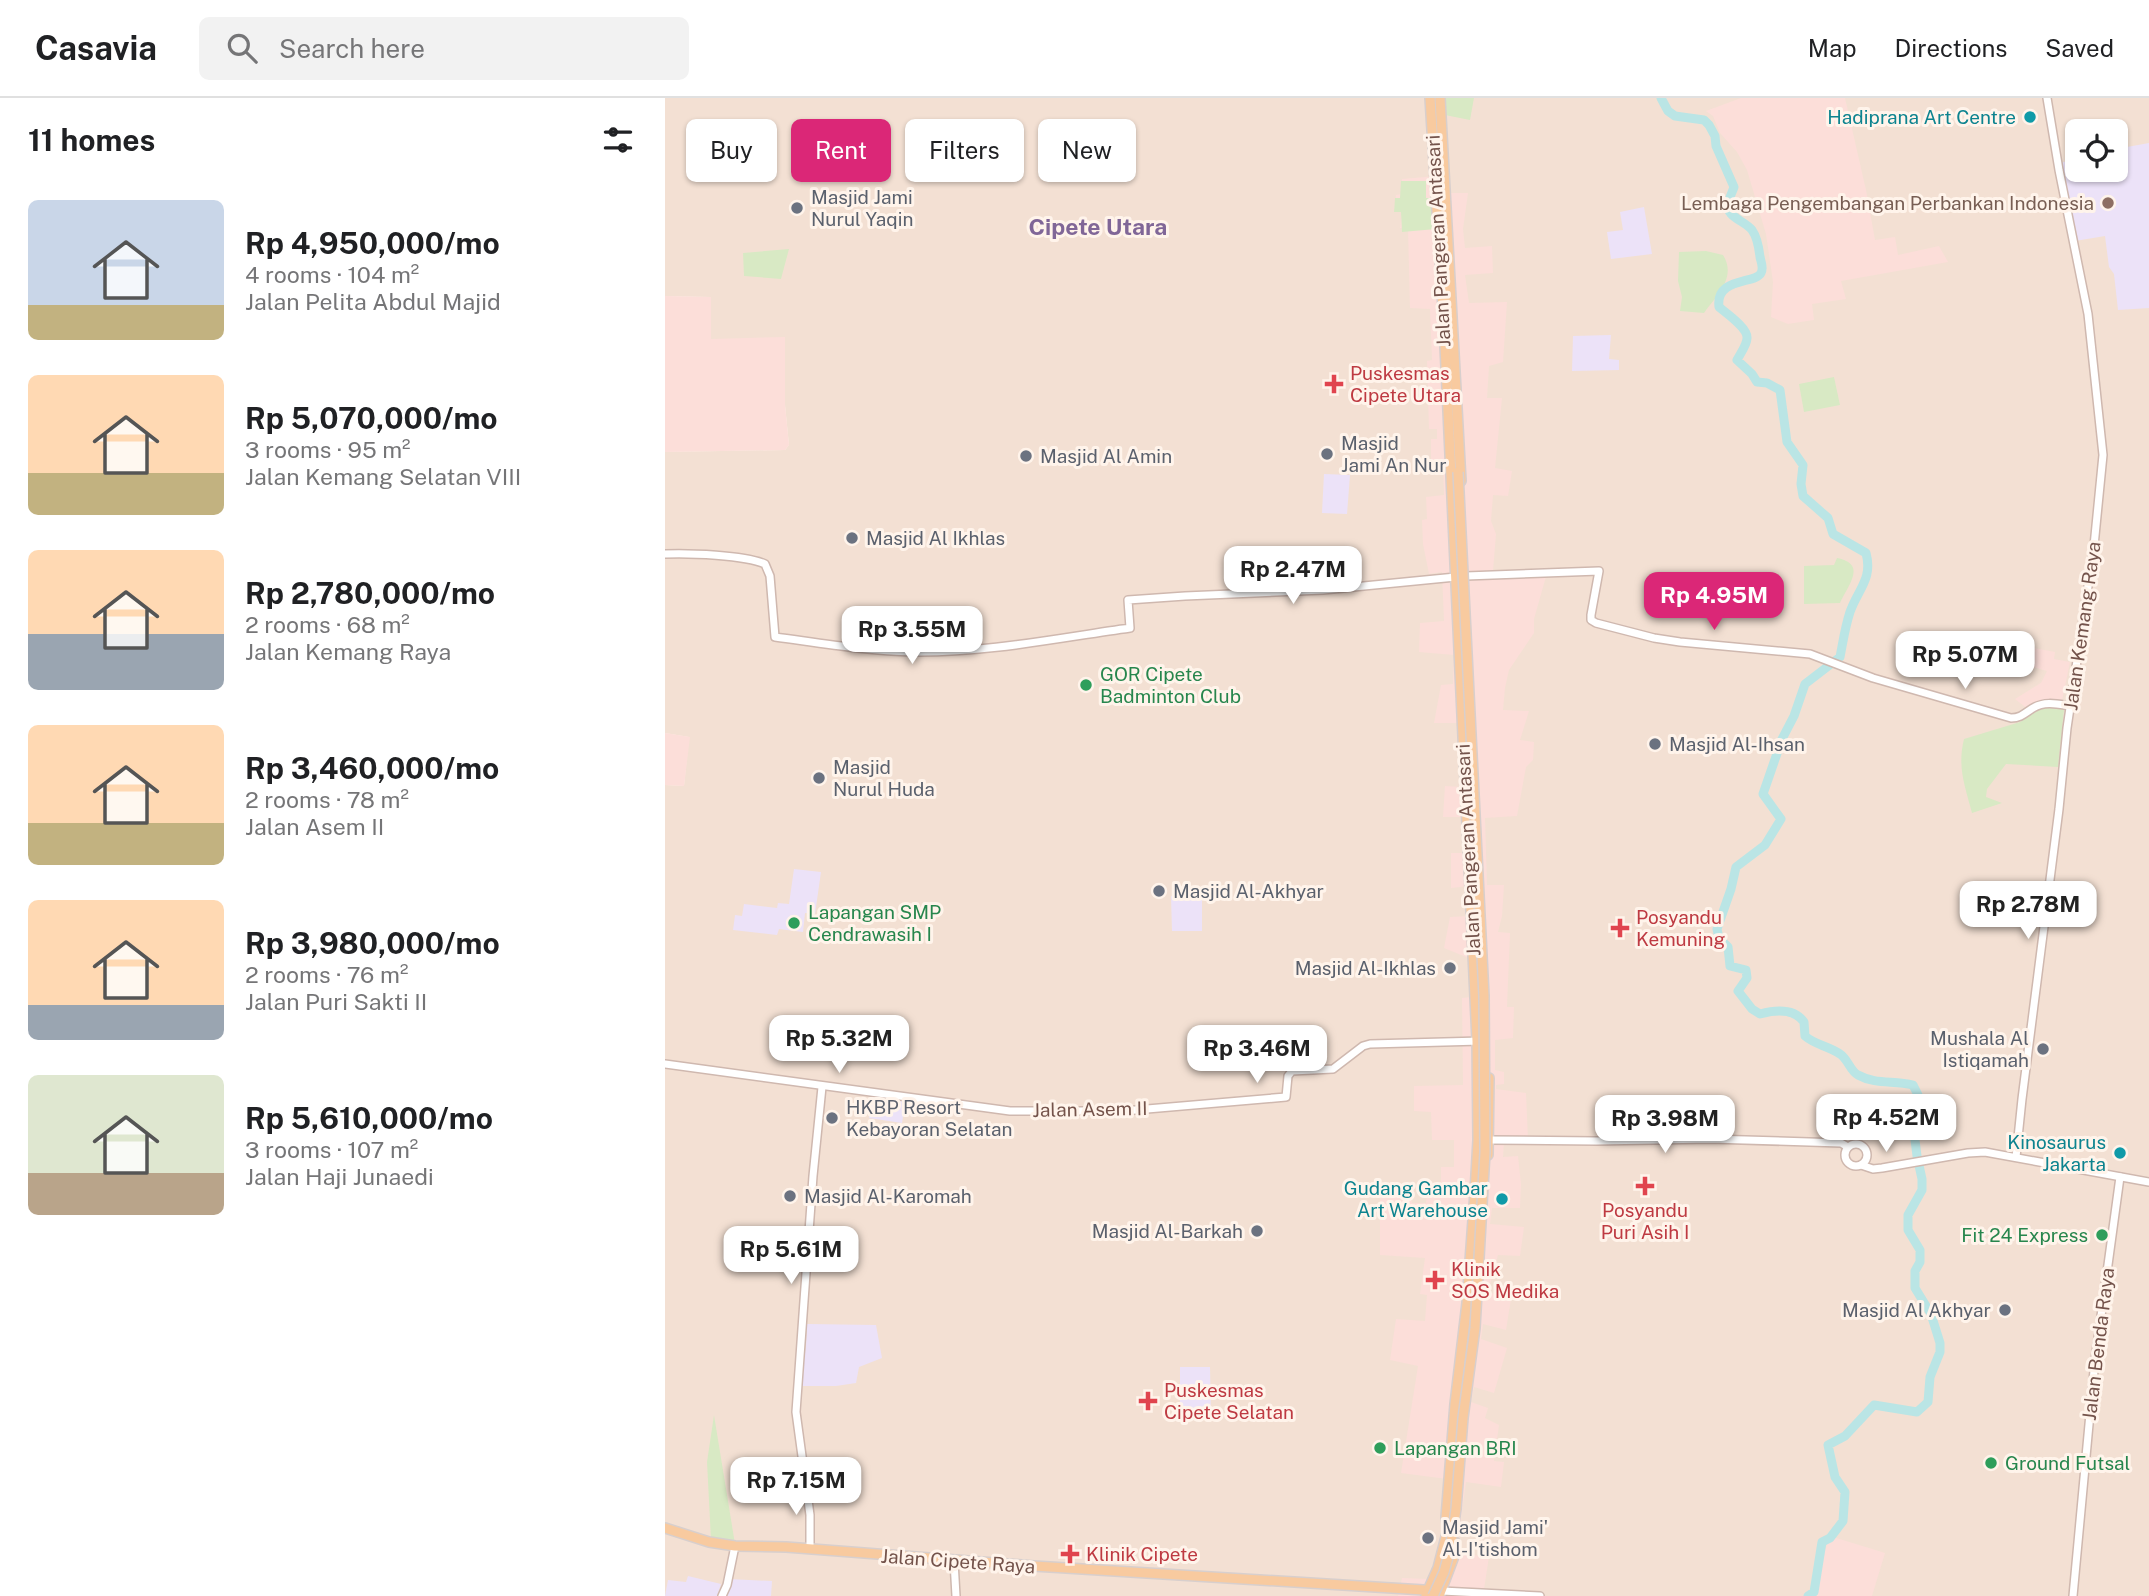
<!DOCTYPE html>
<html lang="en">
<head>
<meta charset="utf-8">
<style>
	:root { --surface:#fff; --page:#f2f2f2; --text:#202124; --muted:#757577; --line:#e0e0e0; --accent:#db2777 }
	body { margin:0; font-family:"Public Sans",sans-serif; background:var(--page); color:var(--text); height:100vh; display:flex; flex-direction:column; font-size:26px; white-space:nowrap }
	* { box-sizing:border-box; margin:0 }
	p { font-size:23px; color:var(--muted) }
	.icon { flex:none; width:38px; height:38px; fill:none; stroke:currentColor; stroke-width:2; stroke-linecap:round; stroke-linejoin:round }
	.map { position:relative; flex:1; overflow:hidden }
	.details { display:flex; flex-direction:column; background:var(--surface); width:665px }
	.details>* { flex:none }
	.top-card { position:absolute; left:21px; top:21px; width:665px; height:63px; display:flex; gap:14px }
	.tools { position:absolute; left:1400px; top:21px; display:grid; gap:14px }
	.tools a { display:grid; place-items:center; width:63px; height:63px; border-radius:10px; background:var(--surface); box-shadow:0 2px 5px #0004; font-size:35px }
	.price { position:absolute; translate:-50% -60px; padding:0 16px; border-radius:14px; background:#fff; color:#222; font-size:23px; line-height:46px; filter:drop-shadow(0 2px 4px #0008) }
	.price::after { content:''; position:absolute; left:50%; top:42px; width:21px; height:16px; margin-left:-10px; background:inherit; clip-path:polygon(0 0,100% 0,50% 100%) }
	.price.selected { background:var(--accent); color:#fff }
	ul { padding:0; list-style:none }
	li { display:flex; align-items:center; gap:21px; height:175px; padding:0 28px }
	li span { display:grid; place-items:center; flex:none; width:196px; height:140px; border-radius:10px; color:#555 }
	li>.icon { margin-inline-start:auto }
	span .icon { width:84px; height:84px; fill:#fffc; stroke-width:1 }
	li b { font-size:30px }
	h2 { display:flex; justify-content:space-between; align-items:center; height:84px; padding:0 28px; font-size:30px }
	.chip { padding:0 24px; border-radius:10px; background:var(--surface); box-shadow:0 2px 5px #0004; font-size:24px; line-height:63px }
	.chip.selected { background:var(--accent); color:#fff }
	header { display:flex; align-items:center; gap:42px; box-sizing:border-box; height:98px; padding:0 35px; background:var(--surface); border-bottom:2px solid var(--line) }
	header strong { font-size:33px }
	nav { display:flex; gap:38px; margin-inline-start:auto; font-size:24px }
	.search { width:490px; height:63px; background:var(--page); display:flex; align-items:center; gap:18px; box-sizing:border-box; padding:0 24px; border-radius:10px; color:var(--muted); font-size:26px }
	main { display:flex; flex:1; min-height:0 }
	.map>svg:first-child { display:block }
	.residential { fill:#f3e0d3; fill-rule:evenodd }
	.commercial { fill:#fcded9 }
	.education { fill:#ece2f8 }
	.green { fill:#d8e9c4 }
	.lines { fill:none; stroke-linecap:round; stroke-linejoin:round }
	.river { stroke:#bae5e5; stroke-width:9 }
	.minor-casing { stroke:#cfb8af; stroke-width:10 }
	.major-casing { stroke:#d8cfcd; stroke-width:12 }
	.minor { stroke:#fff; stroke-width:7 }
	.major { stroke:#f8ca9f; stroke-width:9 }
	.major-bridge-casing { stroke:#d8cfcd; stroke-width:12; stroke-linecap:butt }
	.major-bridge { stroke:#f8ca9f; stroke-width:9 }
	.culture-dot { fill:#0f9aa8; stroke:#fff4eb; stroke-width:2.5 }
	.education-dot { fill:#8d6e63; stroke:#fff4eb; stroke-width:2.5 }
	.worship-dot { fill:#6b7280; stroke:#fff4eb; stroke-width:2.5 }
	.health-dot { fill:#e0444e; stroke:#fff4eb; stroke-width:2.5 }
	.leisure-dot { fill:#2e9e5b; stroke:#fff4eb; stroke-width:2.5 }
	.labels { text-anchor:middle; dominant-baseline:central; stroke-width:6; stroke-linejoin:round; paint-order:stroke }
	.culture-label { font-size:19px; fill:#0d838f; stroke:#fff4eb; text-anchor:end }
	.worship-label { font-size:19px; fill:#5b616d; stroke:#fff4eb; text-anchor:start }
	.education-label { font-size:19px; fill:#785e54; stroke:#fff4eb; text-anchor:end }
	.street-label { font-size:19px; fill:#74534b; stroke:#fff4eb }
	.health-label { font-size:19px; fill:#be3a42; stroke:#fff4eb; text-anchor:start }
	.leisure-label { font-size:19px; fill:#27864d; stroke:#fff4eb; text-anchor:start }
	.quarter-label { font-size:23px; font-weight:bold; fill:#806697; stroke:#fff4eb }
</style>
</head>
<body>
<header>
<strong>Casavia</strong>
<div class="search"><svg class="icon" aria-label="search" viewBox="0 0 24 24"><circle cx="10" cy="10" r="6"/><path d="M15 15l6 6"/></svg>Search here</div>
<nav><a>Map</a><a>Directions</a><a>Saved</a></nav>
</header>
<main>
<section class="details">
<h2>11 homes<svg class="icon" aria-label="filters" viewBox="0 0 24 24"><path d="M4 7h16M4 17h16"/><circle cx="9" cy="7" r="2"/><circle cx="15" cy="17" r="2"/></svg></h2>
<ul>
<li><span style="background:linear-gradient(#c9d6e8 75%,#c2b280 0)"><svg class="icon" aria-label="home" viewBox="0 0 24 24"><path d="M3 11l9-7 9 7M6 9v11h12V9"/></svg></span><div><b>Rp 4,950,000/mo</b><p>4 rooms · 104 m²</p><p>Jalan Pelita Abdul Majid</p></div></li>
<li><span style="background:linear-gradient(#ffd9b3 70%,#c2b280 0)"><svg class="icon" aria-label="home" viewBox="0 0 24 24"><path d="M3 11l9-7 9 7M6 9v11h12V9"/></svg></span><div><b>Rp 5,070,000/mo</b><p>3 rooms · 95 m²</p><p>Jalan Kemang Selatan VIII</p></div></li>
<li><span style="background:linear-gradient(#ffd9b3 60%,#9aa5b1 0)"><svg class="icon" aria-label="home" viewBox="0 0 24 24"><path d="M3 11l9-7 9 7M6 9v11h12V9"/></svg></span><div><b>Rp 2,780,000/mo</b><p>2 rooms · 68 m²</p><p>Jalan Kemang Raya</p></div></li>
<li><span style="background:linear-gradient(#ffd9b3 70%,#c2b280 0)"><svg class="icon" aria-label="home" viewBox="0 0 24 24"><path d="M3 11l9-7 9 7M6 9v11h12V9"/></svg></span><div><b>Rp 3,460,000/mo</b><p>2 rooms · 78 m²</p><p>Jalan Asem II</p></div></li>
<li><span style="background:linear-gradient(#ffd9b3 75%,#9aa5b1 0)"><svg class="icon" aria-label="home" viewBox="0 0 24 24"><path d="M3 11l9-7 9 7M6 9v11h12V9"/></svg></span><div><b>Rp 3,980,000/mo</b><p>2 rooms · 76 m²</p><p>Jalan Puri Sakti II</p></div></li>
<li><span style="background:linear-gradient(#dfe7d0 70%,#b9a48a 0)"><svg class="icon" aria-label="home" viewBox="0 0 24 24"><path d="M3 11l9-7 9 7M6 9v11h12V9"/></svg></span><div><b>Rp 5,610,000/mo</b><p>3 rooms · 107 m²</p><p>Jalan Haji Junaedi</p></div></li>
</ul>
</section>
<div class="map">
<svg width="1484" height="1498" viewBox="0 0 1484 1498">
	<rect width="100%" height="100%" fill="#fcefe5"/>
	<path class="residential" d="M0,0H1484V1498H0V687L19,688L24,639L0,635V354L120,352L124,347L120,307L45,241V199L0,198ZM1412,33H1451V72H1412Z"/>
	<g class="commercial">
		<polygon points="1076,0 1180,0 1201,92 1210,142 1230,139 1233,157 1274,148 1283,164 1176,183 1181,201 1147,206 1149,222 1123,226 1106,219 1108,184 1101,136 1082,72 1072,54 1055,35 1048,18 1041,13"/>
		<polygon points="784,77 784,95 803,95 798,131 800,150 827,148 828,175 800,177 804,205 842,204 838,264 824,268 822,300 837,300 830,370 847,373 843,398 828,397 826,423 831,436 828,473 882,475 869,521 869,535 844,572 840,590 838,612 864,613 855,642 869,644 868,662 861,669 852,718 820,720 822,787 839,787 837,818 833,834 845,835 842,909 849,909 848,940 830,942 830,972 839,974 839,986 831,987 831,991 861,995 863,1042 839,1043 838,1059 853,1058 856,1086 855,1110 827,1110 825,1126 859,1129 855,1158 833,1157 823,1194 846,1201 841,1232 818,1226 816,1241 842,1250 829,1295 809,1289 806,1304 823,1310 820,1320 834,1327 829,1363 839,1364 836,1389 801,1384 791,1455 824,1459 818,1498 733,1498 737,1480 763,1481 774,1461 782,1381 736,1375 753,1268 725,1262 731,1221 760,1223 762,1197 755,1196 760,1160 715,1157 715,1093 745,1095 747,1105 761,1105 762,1095 776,1097 776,1069 789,1069 789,1042 767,1042 766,1014 749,1013 749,988 798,987 797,900 806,899 806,861 779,850 785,819 805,818 804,788 786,790 786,755 801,755 799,719 778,719 780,688 797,689 792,625 769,625 776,587 788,586 789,557 754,554 755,525 779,523 777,474 764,476 758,446 757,422 762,421 761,399 779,397 778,366 766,366 766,341 772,341 772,331 764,331 762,263 767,262 765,211 745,210 743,131 735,130 737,113 729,111 731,97 737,96 737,81"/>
		<polygon points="0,198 46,199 46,241 120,239 120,307 124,347 120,352 0,354"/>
		<polygon points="1369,550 1390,554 1389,561 1405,564 1397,603 1383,604 1364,612 1350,601 1376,585 1382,573 1364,568"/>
		<polygon points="0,635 25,639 19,688 0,687"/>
		<polygon points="1165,1438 1220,1455 1207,1498 1138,1498 1145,1494"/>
	</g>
	<g class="education">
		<polygon points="1484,45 1484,210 1453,212 1449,176 1444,169 1440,138 1410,143 1394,65 1412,61 1412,72 1451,72 1451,51"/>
		<polygon points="979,109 987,156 946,161 942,134 958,132 955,114"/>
		<polygon points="946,237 944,261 954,262 954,272 907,273 908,238"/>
		<polygon points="659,376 685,377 682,416 657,415"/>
		<polygon points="129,771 156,774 150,816 140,815 138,834 114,831 112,837 68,832 70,817 77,818 79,806 112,810 113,805 124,806"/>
		<polygon points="506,798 537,798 537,833 507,833"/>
		<polygon points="208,995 241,1000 237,1025 204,1020"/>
		<polygon points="142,1226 211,1227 217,1260 194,1269 191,1285 171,1288 135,1288 141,1248"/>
		<polygon points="515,1269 545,1269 546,1316 515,1317"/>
		<polygon points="23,1478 56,1486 52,1498 0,1498 3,1482 21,1484"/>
		<polygon points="64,1481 107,1483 106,1498 61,1498"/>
	</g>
	<g class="green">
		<polygon points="779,0 809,0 805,22 780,17"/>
		<polygon points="736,83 761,83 761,100 769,100 771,131 737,134 736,114 729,114 730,100 735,100"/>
		<polygon points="124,151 116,181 79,178 78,155"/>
		<path d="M1041,153L1058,157C1072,179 1052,197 1039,215L1015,213L1017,199L1013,183L1014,154Z"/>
		<polygon points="1169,279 1175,307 1139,314 1134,286"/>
		<path d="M1172,460C1202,466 1184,486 1175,505L1139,506V468L1169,467Z"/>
		<path d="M1377,610H1395L1399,612L1393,669L1341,666L1322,691L1321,699L1337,705L1307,715C1300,688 1292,669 1299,641L1355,624Z"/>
		<polygon points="49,1317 70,1446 46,1442 42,1364"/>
	</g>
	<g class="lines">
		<path class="river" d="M996,0L1003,13L1010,18L1039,22L1044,27L1050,38L1051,48L1069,89C1067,95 1062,104 1063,110C1065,120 1081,124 1087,132C1092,139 1094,150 1095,159C1096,164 1099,170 1096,175C1091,186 1050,179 1054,209C1061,215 1083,230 1082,240C1082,247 1075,256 1072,262L1087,276L1092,284L1102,285L1115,292L1122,344L1138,367L1136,386L1138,398L1163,420L1168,436L1201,455C1208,481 1193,491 1185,514C1180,529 1178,544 1175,559L1140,586L1129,618L1117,641L1098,696L1116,721L1100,747L1071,769L1066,791L1052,831L1054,840L1063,849L1065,868L1081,872L1082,880L1073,893L1087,911L1095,916C1110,912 1129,910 1139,924L1140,938C1150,947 1164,948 1175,956C1183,961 1185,973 1193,977C1211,987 1229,982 1248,987L1253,997V1014L1248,1026L1252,1058L1257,1081V1092L1243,1117V1132L1255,1152V1164L1250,1173V1190L1266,1216L1275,1245V1254L1265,1279L1263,1304L1252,1314L1209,1307L1180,1338L1163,1347L1170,1379L1180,1394L1178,1423L1165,1440L1157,1444L1149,1494L1143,1498"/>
		<g class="minor-casing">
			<g id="minor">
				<path d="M0,456C23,455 80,457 100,466L105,478L110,539C155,545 202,553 248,554C321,555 393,540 465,530L463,502L520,498L658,492L801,478L934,473L926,517V522L931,525L989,540L1015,544L1145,556L1208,580L1346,620C1356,620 1360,615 1368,610C1380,603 1392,606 1405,608"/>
				<polyline points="0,966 345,1013 459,1013 621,999 623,978 627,973 668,971 698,948 705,946 816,943"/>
				<polyline points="825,1042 931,1043 1046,1041 1176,1045 1183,1049"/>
				<circle cx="1191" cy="1057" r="11"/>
				<polyline points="1351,1059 1357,1001 1394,711 1402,630 1429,448 1438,357 1423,216 1394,72 1382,0"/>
				<polyline points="1196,1067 1208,1071 1217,1070 1303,1055 1320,1054 1484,1084"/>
				<polyline points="145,1451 145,1417 131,1314 148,1078 157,989"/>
				<polyline points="289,1463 291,1498"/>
				<polyline points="777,1493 875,1498"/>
				<polyline points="57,1498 62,1487 70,1448"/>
				<polyline points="1408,1498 1430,1262 1455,1079"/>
			</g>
		</g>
		<g class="major-casing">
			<g id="major">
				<polyline points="765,0 779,226 812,943 813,1042 810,1094 802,1205 790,1306 781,1419 783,1432"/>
				<polyline points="775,0 796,383"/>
				<polyline points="823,1057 824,980"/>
				<polyline points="0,1430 44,1444 70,1448 121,1449 369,1468 775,1493"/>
				<polyline points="761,1497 773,1470 784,1427"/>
				<polyline points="774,1498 788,1461 790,1444"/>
			</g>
		</g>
		<use href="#minor" class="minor"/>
		<use href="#major" class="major"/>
		<g class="major-bridge-casing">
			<polyline id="major-bridge" points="768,1498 779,1474 785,1452 791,1411 798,1320 810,1230 820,1054 819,898 793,374"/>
		</g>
		<use href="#major-bridge" class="major-bridge"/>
	</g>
	<g class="culture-dot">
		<circle cx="1365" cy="19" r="7"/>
		<circle cx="1455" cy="1055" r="7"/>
		<circle cx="837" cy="1101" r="7"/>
	</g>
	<circle class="education-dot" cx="1443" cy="105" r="7"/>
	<g class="worship-dot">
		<circle cx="132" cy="110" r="7"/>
		<circle cx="662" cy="356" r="7"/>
		<circle cx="361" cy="358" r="7"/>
		<circle cx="187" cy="440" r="7"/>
		<circle cx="990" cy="646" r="7"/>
		<circle cx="154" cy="680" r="7"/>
		<circle cx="494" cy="793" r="7"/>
		<circle cx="785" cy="870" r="7"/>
		<circle cx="1378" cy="951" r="7"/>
		<circle cx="167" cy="1020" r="7"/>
		<circle cx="125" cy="1098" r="7"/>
		<circle cx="592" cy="1133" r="7"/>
		<circle cx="1340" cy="1212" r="7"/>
		<circle cx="763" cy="1440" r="7"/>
	</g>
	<g class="health-dot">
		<path d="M665.5 275.5h7v7h7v7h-7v7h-7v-7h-7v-7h7z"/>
		<path d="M951.5 819.5h7v7h7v7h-7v7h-7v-7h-7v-7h7z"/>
		<path d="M976.5 1077.5h7v7h7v7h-7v7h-7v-7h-7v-7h7z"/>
		<path d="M766.5 1171.5h7v7h7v7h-7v7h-7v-7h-7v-7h7z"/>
		<path d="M479.5 1292.5h7v7h7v7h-7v7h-7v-7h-7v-7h7z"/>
		<path d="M401.5 1445.5h7v7h7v7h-7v7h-7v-7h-7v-7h7z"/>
	</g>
	<g class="leisure-dot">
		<circle cx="421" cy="587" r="7"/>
		<circle cx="129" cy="825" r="7"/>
		<circle cx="1437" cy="1137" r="7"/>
		<circle cx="715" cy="1350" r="7"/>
		<circle cx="1326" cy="1365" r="7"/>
	</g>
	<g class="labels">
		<g class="culture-label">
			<text x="1351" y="19">Hadiprana Art Centre</text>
			<text x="1441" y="1044">Kinosaurus<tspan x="1441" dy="22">Jakarta</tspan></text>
			<text x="823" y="1090">Gudang Gambar<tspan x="823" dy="22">Art Warehouse</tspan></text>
		</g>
		<g class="worship-label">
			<text x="146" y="99">Masjid Jami<tspan x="146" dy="22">Nurul Yaqin</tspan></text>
			<text x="676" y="345">Masjid<tspan x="676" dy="22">Jami An Nur</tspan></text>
			<text x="375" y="358">Masjid Al Amin</text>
			<text x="201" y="440">Masjid Al Ikhlas</text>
			<text x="1004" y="646">Masjid Al-Ihsan</text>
			<text x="168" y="669">Masjid<tspan x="168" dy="22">Nurul Huda</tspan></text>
			<text x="508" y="793">Masjid Al-Akhyar</text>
			<text x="771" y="870" text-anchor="end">Masjid Al-Ikhlas</text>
			<text x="1364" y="940" text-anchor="end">Mushala Al<tspan x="1364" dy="22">Istiqamah</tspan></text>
			<text x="181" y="1009">HKBP Resort<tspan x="181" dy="22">Kebayoran Selatan</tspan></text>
			<text x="139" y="1098">Masjid Al-Karomah</text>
			<text x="578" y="1133" text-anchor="end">Masjid Al-Barkah</text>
			<text x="1326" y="1212" text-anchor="end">Masjid Al Akhyar</text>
			<text x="777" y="1429">Masjid Jami'<tspan x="777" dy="22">Al-I'tishom</tspan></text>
		</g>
		<g class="education-label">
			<text x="1429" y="105">Lembaga Pengembangan Perbankan Indonesia</text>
		</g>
		<g class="street-label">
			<text transform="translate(773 143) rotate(-93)">Jalan Pangeran Antasari</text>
			<text transform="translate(1417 528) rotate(-82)">Jalan Kemang Raya</text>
			<text transform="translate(803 752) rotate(-93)">Jalan Pangeran Antasari</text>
			<text transform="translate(425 1011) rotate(-1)">Jalan Asem II</text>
			<text transform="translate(1433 1246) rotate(-83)">Jalan Benda Raya</text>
			<text transform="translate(293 1463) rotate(4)">Jalan Cipete Raya</text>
		</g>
		<g class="health-label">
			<text x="685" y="275">Puskesmas<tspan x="685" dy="22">Cipete Utara</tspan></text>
			<text x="971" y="819">Posyandu<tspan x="971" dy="22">Kemuning</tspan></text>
			<text x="980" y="1112" text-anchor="middle">Posyandu<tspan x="980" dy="22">Puri Asih I</tspan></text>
			<text x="786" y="1171">Klinik<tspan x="786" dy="22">SOS Medika</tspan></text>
			<text x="499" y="1292">Puskesmas<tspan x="499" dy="22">Cipete Selatan</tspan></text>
			<text x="421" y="1456">Klinik Cipete</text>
		</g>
		<g class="leisure-label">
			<text x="435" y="576">GOR Cipete<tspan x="435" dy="22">Badminton Club</tspan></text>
			<text x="143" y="814">Lapangan SMP<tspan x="143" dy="22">Cendrawasih I</tspan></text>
			<text x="1423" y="1137" text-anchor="end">Fit 24 Express</text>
			<text x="729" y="1350">Lapangan BRI</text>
			<text x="1340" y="1365">Ground Futsal</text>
		</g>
		<g class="quarter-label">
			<text x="433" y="128">Cipete Utara</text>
		</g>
	</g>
</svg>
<div class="tools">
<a><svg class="icon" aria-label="locate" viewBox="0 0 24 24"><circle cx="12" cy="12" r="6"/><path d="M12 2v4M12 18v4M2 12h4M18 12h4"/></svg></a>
</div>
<b class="price" style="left:628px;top:508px">Rp 2.47M</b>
<b class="price selected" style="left:1049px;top:534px">Rp 4.95M</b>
<b class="price" style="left:247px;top:568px">Rp 3.55M</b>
<b class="price" style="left:1300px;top:593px">Rp 5.07M</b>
<b class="price" style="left:1363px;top:843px">Rp 2.78M</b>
<b class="price" style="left:174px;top:977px">Rp 5.32M</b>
<b class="price" style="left:592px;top:987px">Rp 3.46M</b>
<b class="price" style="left:1221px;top:1056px">Rp 4.52M</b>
<b class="price" style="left:1000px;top:1057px">Rp 3.98M</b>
<b class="price" style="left:126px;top:1188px">Rp 5.61M</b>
<b class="price" style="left:131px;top:1419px">Rp 7.15M</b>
<div class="top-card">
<a class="chip">Buy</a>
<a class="chip selected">Rent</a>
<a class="chip">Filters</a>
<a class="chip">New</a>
</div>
</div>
</main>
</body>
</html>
